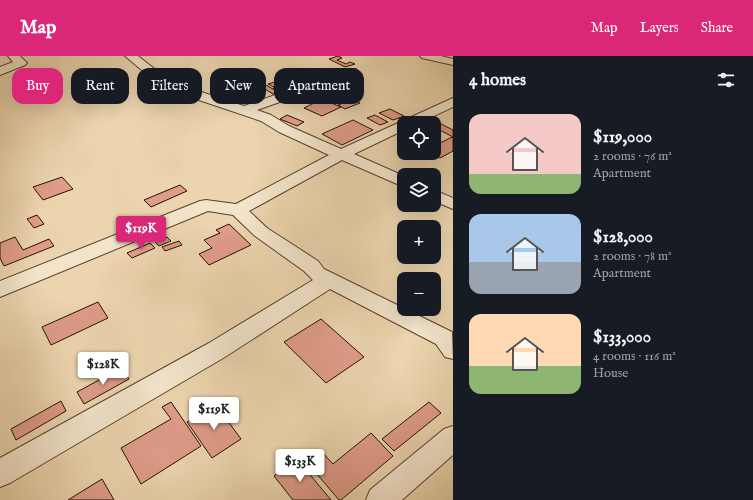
<!DOCTYPE html>
<html lang="en">
<head>
<meta charset="utf-8">
<style>
	:root { --surface:#171b24; --page:#20242c; --text:#f1f3f6; --muted:#9ea1a6; --accent:#db2777 }
	body { margin:0; font-family:"IM FELL English",serif; background:var(--page); color:var(--text); height:100vh; display:flex; flex-direction:column; font-size:15px; white-space:nowrap }
	* { box-sizing:border-box; margin:0 }
	p { font-size:13px; color:var(--muted) }
	.icon { flex:none; width:22px; height:22px; fill:none; stroke:currentColor; stroke-width:2; stroke-linecap:round; stroke-linejoin:round }
	.map { position:relative; flex:1; overflow:hidden }
	.sheet { display:flex; flex-direction:column; background:var(--surface); width:300px }
	.sheet>* { flex:none }
	.banner { position:absolute; left:12px; top:12px; width:380px; height:36px; display:flex; gap:8px }
	.controls { position:absolute; left:397px; top:60px; display:grid; gap:8px }
	.controls a { display:grid; place-items:center; width:44px; height:44px; border-radius:8px; background:var(--surface); box-shadow:0 4px 16px #0002; font-size:20px }
	.price { position:absolute; translate:-50% -34px; padding:0 9px; border-radius:4px; background:#fff; color:#222; font-size:13px; line-height:26px; filter:drop-shadow(0 1px 2px #0008) }
	.price::after { content:''; position:absolute; left:50%; top:24px; width:12px; height:9px; margin-left:-6px; background:inherit; clip-path:polygon(0 0,100% 0,50% 100%) }
	.price.active { background:var(--accent); color:#fff }
	ul { padding:0; list-style:none }
	li { display:flex; align-items:center; gap:12px; height:100px; padding:0 16px }
	li span { display:grid; place-items:center; flex:none; width:112px; height:80px; border-radius:12px; color:#555 }
	li>.icon { margin-inline-start:auto }
	span .icon { width:48px; height:48px; fill:#fffc; stroke-width:1 }
	li b { font-size:17px }
	h2 { display:flex; justify-content:space-between; align-items:center; height:48px; padding:0 16px; font-size:17px }
	.tag { padding:0 14px; border-radius:12px; background:var(--surface); box-shadow:0 4px 16px #0002; font-size:14px; line-height:36px }
	.tag.active { background:var(--accent); color:#fff }
	header { display:flex; align-items:center; gap:24px; box-sizing:border-box; height:56px; padding:0 20px; background:var(--accent); color:#fff }
	header strong { font-size:19px }
	nav { display:flex; gap:22px; margin-inline-start:auto; font-size:14px }
	main { display:flex; flex:1; min-height:0 }
	.map>svg:first-child { display:block }
	.building { fill:#df9c89; stroke:#261100 }
	.lines { fill:none; stroke-linecap:round; stroke-linejoin:round }
	.minor-casing { stroke:#57422c; stroke-width:2 }
	.minor { fill:#f2e3ca; fill-rule:evenodd }
</style>
</head>
<body>
<header>
<strong>Map</strong>
<nav><a>Map</a><a>Layers</a><a>Share</a></nav>
</header>
<main>
<div class="map">
<svg width="453" height="444" viewBox="0 0 453 444">
	<rect width="100%" height="100%" fill="#ebd4ae"/>
	<filter id="stains"><feTurbulence type="fractalNoise" baseFrequency=".005" numOctaves="4"/><feColorMatrix values="0 0 0 0 .2 0 0 0 0 .09 0 0 0 0 .02 0 0 0 .5 -.17"/></filter>
	<radialGradient id="worn" r=".72"><stop offset=".6" stop-color="#630" stop-opacity="0"/><stop offset="1" stop-color="#630" stop-opacity=".3"/></radialGradient>
	<g class="building">
		<polygon points="338,0 342,2 337,4 346,8 350,6 355,8 345,11 329,3"/>
		<polygon points="316,14 323,20 316,21 309,16"/>
		<polygon points="292,19 301,24 309,21 313,23 299,28 286,21"/>
		<polygon points="357,19 362,22 342,29 337,27"/>
		<polygon points="284,20 293,26 274,31 268,28 282,24 278,21"/>
		<polygon points="293,26 299,29 279,35 273,32"/>
		<polygon points="266,29 278,36 273,38 260,30"/>
		<polygon points="333,37 346,44 339,46 327,39"/>
		<polygon points="322,43 341,51 322,60 304,52"/>
		<polygon points="354,43 360,47 345,53 338,49"/>
		<polygon points="390,53 404,60 393,64 379,57"/>
		<polygon points="287,59 304,66 297,70 280,63"/>
		<polygon points="375,59 388,66 380,69 367,62"/>
		<polygon points="353,64 373,74 342,89 322,78"/>
		<polygon points="439,67 453,74 453,81 434,71 434,69"/>
		<polygon points="452,81 453,82 453,95 440,102 430,97 434,97 434,90"/>
		<polygon points="62,121 73,133 43,144 33,131"/>
		<polygon points="180,129 187,135 151,151 144,144"/>
		<polygon points="37,159 44,168 34,172 27,163"/>
		<polygon points="229,168 251,189 209,209 199,198 212,192 204,184 220,177 216,174"/>
		<polygon points="15,181 23,194 49,183 54,190 4,210 0,202 0,187"/>
		<polygon points="167,181 171,185 159,190 155,186"/>
		<polygon points="179,185 182,189 165,195 162,191"/>
		<polygon points="150,187 155,192 132,202 127,197"/>
		<polygon points="98,246 108,262 51,289 42,271"/>
		<polygon points="321,263 364,301 326,327 284,286"/>
		<polygon points="121,312 129,323 84,348 77,336"/>
		<polygon points="61,345 66,355 16,384 11,373"/>
		<polygon points="171,346 201,390 141,428 121,392 171,363 162,351"/>
		<polygon points="429,346 441,357 394,395 382,383"/>
		<polygon points="216,349 241,383 212,402 187,366"/>
		<polygon points="371,377 393,400 341,444 339,444 305,404 319,393 333,408"/>
		<polygon points="297,403 331,444 293,444 274,420"/>
		<polygon points="102,423 114,444 68,444"/>
	</g>
	<g class="lines">
		<g class="minor-casing">
			<g id="minor">
				<polygon points="8,0 20,0 27,7 25,9 0,19 0,11 13,6"/>
				<polygon points="125,0 138,0 171,26 244,50 348,13 356,13 358,16 356,19 257,54 271,59 289,70 341,93 453,42 453,51 419,67 404,67 404,74 354,98 404,120 404,131 342,104 249,155 267,172 318,205 324,213 452,276 453,303 445,301 436,288 330,233 225,301 10,427 0,431 0,402 209,287 313,224 304,215 255,180 233,159 208,155 0,241 0,225 200,145 206,144 236,148 329,99 279,76 261,65 163,32"/>
				<polygon points="420,0 441,0 453,3 453,9 422,2"/>
				<polygon points="434,134 453,142 453,153 434,145"/>
				<polygon points="453,370 453,399 402,444 366,444 370,434 444,373"/>
			</g>
		</g>
		<use href="#minor" class="minor"/>
	</g>
	<rect width="100%" height="100%" filter="url(#stains)"/>
	<rect width="100%" height="100%" fill="url(#worn)"/>
</svg>
<div class="controls">
<a><svg class="icon" aria-label="locate" viewBox="0 0 24 24"><circle cx="12" cy="12" r="6"/><path d="M12 2v4M12 18v4M2 12h4M18 12h4"/></svg></a>
<a><svg class="icon" aria-label="layers" viewBox="0 0 24 24"><path d="M12 4l9 5-9 5-9-5zM3 14l9 5 9-5"/></svg></a>
<a>+</a>
<a>−</a>
</div>
<b class="price active" style="left:141px;top:194px">$119K</b>
<b class="price" style="left:103px;top:330px">$128K</b>
<b class="price" style="left:214px;top:375px">$119K</b>
<b class="price" style="left:300px;top:427px">$133K</b>
<div class="banner">
<a class="tag active">Buy</a>
<a class="tag">Rent</a>
<a class="tag">Filters</a>
<a class="tag">New</a>
<a class="tag">Apartment</a>
</div>
</div>
<section class="sheet">
<h2>4 homes<svg class="icon" aria-label="filters" viewBox="0 0 24 24"><path d="M4 7h16M4 17h16"/><circle cx="9" cy="7" r="2"/><circle cx="15" cy="17" r="2"/></svg></h2>
<ul>
<li><span style="background:linear-gradient(#f6c9c9 75%,#8fb573 0)"><svg class="icon" aria-label="home" viewBox="0 0 24 24"><path d="M3 11l9-7 9 7M6 9v11h12V9"/></svg></span><div><b>$119,000</b><p>2 rooms · 76 m²</p><p>Apartment</p></div></li>
<li><span style="background:linear-gradient(#a9c7e8 60%,#9aa5b1 0)"><svg class="icon" aria-label="home" viewBox="0 0 24 24"><path d="M3 11l9-7 9 7M6 9v11h12V9"/></svg></span><div><b>$128,000</b><p>2 rooms · 78 m²</p><p>Apartment</p></div></li>
<li><span style="background:linear-gradient(#ffd9b3 65%,#8fb573 0)"><svg class="icon" aria-label="home" viewBox="0 0 24 24"><path d="M3 11l9-7 9 7M6 9v11h12V9"/></svg></span><div><b>$133,000</b><p>4 rooms · 116 m²</p><p>House</p></div></li>
</ul>
</section>
</main>
</body>
</html>
